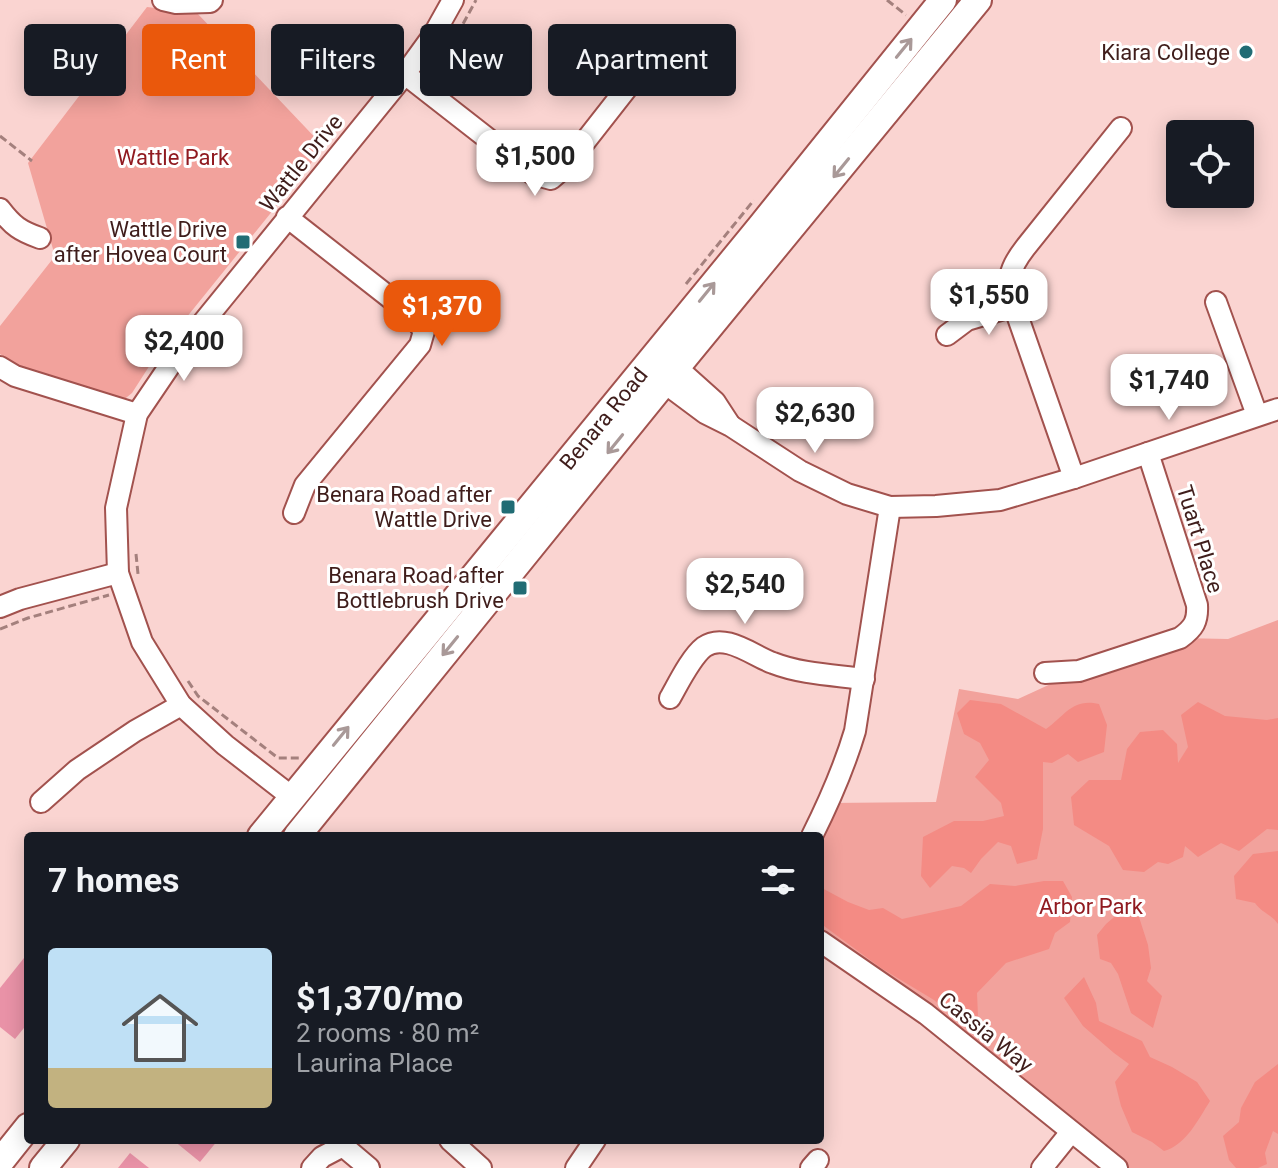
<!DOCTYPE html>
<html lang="en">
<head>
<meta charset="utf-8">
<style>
	:root { --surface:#171b24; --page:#20242c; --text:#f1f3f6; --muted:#9ea1a6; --line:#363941; --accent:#ea580c }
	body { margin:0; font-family:Roboto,sans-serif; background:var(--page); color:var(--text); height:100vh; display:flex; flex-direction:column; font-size:30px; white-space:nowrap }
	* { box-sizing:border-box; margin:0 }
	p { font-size:26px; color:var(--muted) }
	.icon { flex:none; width:44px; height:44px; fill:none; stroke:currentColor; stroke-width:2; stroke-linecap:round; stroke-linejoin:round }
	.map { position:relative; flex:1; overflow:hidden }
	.panel { position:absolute; left:24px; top:832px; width:800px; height:312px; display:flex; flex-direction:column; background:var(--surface); border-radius:8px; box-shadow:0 4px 20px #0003 }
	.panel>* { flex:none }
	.banner { position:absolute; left:24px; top:24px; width:800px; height:72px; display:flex; gap:16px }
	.tools { position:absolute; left:1166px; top:120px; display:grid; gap:16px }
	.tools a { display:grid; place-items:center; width:88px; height:88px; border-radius:8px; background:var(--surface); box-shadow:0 4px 20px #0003; font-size:40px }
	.price { position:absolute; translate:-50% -68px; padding:0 18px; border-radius:16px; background:#fff; color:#222; font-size:26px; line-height:52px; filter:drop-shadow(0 2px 4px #0008) }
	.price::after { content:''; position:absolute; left:50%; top:48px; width:24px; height:18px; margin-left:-12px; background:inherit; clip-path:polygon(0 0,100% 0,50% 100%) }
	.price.active { background:var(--accent); color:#fff }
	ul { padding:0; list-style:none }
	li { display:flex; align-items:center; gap:24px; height:200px; padding:0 24px }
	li+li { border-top:2px solid var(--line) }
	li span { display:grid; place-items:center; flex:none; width:224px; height:160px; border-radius:8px; color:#555 }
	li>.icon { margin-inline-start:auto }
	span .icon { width:96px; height:96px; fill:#fffc; stroke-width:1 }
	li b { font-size:34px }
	h2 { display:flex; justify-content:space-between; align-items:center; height:96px; padding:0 24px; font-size:34px }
	.tag { padding:0 28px; border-radius:8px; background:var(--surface); box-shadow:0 4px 20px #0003; font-size:28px; line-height:72px }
	.tag.active { background:var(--accent); color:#fff }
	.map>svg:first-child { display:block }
	.green { fill:#f2a29c }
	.forest { fill:#f48b84 }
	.building { fill:#e992a7 }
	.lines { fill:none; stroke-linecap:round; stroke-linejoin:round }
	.minor-casing { stroke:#a2524e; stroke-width:24 }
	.major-casing { stroke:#a2524e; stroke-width:30 }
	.path { stroke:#a4807d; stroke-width:3; stroke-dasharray:8 4; stroke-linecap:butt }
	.minor { stroke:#fff; stroke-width:20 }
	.major { stroke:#fff; stroke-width:26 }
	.oneway { stroke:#a99998 }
	.poi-dot { fill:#216c74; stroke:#fff; stroke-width:3 }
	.labels { text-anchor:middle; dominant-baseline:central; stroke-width:6; stroke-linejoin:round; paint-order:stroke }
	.poi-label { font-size:22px; fill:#3f1d1b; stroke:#fff; text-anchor:end }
	.park-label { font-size:22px; fill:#901a20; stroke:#fff }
	.street-label { font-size:22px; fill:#3f1d1b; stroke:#fff }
</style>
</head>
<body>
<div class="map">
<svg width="1278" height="1168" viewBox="0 0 1278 1168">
	<rect width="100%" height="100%" fill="#fad4d1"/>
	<g class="green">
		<polygon points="147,7 197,13 324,147 157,354 132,393 121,402 21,368 0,354 0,326 55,256 28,163"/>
		<polygon points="1278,620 1278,1168 1117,1168 820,941 820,836 828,803 936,802 959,689 1018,699 1079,671 1180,638 1228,639"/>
	</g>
	<g class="forest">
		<path d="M970,700L1001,704L1046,729C1066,715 1072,698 1099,704L1107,725L1104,752L1078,762L1068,754L1052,763L1043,762V829L1037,859L1017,864L1011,846L998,842L981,859L971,873L964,868L952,866L930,888L921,876L923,837L954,821H983L1004,816L1001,803L975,777L989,760L980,743L964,734L957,713Z"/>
		<polygon points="1198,702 1225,716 1267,720 1278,718 1278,830 1267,829 1239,851 1221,843 1198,857 1185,846 1183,857 1168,864 1158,862 1144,872 1123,870 1109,846 1074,825 1071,797 1089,780 1121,780 1127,749 1140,732 1163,730 1177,744 1178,763 1188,747 1181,715"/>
		<path d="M1278,851V924C1272,915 1261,912 1255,903L1236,899L1234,876L1253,854Z"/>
		<polygon points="1044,881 1063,881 1072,897 1070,922 1055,933 1049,949 1006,963 977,993 978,1016 964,1027 934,1000 881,968 820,923 820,887 848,902 869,910 883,908 902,919 961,906 990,884 1015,886"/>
		<polygon points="1127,906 1139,917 1148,945 1151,968 1147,981 1162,996 1153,1028 1131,1013 1118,974 1111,963 1100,959 1097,935 1106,924"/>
		<path d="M1084,977L1096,1003L1099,1021L1142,1041L1150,1057L1172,1067L1197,1082L1210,1101C1198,1120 1186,1145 1164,1151L1152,1142L1132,1132L1121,1106L1115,1082L1129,1064L1114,1053L1083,1026L1064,998Z"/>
		<polygon points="1278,1064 1278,1134 1273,1131 1265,1153 1267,1164 1258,1168 1236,1168 1229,1160 1223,1136 1239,1122 1241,1108 1255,1082"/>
	</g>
	<g class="building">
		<polygon points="28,953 28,1023 15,1039 0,1027 0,988"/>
		<polygon points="173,1140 218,1140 200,1162"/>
		<polygon points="130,1153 149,1168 118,1168"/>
	</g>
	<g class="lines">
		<g class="minor-casing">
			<g id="minor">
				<polyline points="163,0 176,3 210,2 212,0"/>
				<polyline points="405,74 533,174 551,179 565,167 641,70"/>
				<path d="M0,209C13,226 20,231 40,238"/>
				<polyline points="287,217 412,315 424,331 420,345 305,485 294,513"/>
				<polyline points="1216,302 1257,415"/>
				<polyline points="947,335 967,320 1014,306"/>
				<polyline points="667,359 715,402 730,425"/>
				<polyline points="0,367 15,376 137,414"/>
				<polyline points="654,375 705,413 731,426 800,471 847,494 890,507 936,506 1000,500 1074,478 1278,409"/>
				<path d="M1074,478L1014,306C1007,280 1008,270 1025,248L1121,128"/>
				<polyline points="0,607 20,599 118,573"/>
				<path d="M1045,673L1079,671L1180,638C1194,628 1198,621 1197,605L1148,453"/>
				<path d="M670,698C678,684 691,657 704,647C725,632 753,656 773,663C801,674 834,675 864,679"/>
				<polyline points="292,797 225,745 181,705 142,642 118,573 116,508 137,414 179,352 405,74 434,34 453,0"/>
				<polyline points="41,802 77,770 135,731 181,705"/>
				<path d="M812,836C829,802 844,768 855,731L890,507"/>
				<polyline points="820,941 926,1014 1117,1168"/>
				<polyline points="450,1140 481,1168"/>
				<polyline points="312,1168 322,1157 343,1146 369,1168"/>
				<polyline points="576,1168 595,1140"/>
				<polyline points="811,1168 818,1160"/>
				<polyline points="1042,1168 1071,1132"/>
			</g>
		</g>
		<g class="major-casing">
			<g id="major">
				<path id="s1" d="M261,836L761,226L943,0"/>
				<polyline points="297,836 670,375 978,0"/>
				<polyline points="0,1162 28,1127"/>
				<polyline points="43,1168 66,1140"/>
			</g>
		</g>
		<g class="path">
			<polyline points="887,0 906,15"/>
			<polyline points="429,73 457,35 476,0"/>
			<polyline points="0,136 32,161"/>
			<polyline points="686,284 754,200"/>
			<polyline points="136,554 138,574"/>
			<polyline points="0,629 28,618 109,595"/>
			<polyline points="188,681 198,696 278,758 300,758"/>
		</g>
		<use href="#minor" class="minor"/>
		<use href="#major" class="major"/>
	</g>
	<defs><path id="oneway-shaft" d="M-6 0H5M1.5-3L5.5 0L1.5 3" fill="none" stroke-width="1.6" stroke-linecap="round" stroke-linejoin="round" transform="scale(2)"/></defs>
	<g class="oneway">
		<use href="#oneway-shaft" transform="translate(904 48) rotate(-51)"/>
		<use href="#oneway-shaft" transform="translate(841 168) rotate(129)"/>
		<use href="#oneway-shaft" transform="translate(707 292) rotate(-51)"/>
		<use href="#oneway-shaft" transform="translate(615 444) rotate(129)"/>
		<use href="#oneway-shaft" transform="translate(450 646) rotate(129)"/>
		<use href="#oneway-shaft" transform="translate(341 736) rotate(-51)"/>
	</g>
	<g class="poi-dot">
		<circle cx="1246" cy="52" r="8"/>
		<rect x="235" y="234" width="16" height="16" rx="4"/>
		<rect x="500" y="499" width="16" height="16" rx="4"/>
		<rect x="512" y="580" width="16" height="16" rx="4"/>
	</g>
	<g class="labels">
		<g class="poi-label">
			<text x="1230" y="52">Kiara College</text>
			<text x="227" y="229">Wattle Drive<tspan x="227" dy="25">after Hovea Court</tspan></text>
			<text x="492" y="494">Benara Road after<tspan x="492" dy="25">Wattle Drive</tspan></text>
			<text x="504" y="575">Benara Road after<tspan x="504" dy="25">Bottlebrush Drive</tspan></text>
		</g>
		<g class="park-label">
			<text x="173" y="157">Wattle Park</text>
			<text x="1091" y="906">Arbor Park</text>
		</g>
		<g class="street-label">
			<text transform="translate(301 163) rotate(-51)">Wattle Drive</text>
			<text stroke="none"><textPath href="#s1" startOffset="540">Benara Road</textPath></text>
			<text transform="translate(1200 539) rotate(73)">Tuart Place</text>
			<text transform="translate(986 1032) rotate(39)">Cassia Way</text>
		</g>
	</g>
</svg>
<div class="tools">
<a><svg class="icon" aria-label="locate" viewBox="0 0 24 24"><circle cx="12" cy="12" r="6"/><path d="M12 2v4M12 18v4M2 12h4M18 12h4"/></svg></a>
</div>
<b class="price" style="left:535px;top:198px">$1,500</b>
<b class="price" style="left:989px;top:337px">$1,550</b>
<b class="price active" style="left:442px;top:348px">$1,370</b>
<b class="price" style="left:184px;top:383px">$2,400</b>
<b class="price" style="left:1169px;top:422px">$1,740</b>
<b class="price" style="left:815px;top:455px">$2,630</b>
<b class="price" style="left:745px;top:626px">$2,540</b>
<div class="banner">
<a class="tag">Buy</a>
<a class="tag active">Rent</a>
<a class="tag">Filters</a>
<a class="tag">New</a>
<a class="tag">Apartment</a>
</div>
<section class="panel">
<h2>7 homes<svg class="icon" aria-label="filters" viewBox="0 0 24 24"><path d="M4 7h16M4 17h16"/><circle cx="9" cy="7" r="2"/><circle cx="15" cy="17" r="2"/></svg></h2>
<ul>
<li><span style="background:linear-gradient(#bfe0f5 75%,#c2b280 0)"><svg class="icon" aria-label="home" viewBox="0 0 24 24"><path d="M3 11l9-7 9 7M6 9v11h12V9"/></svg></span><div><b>$1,370/mo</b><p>2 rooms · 80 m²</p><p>Laurina Place</p></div></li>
</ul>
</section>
</div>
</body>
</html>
